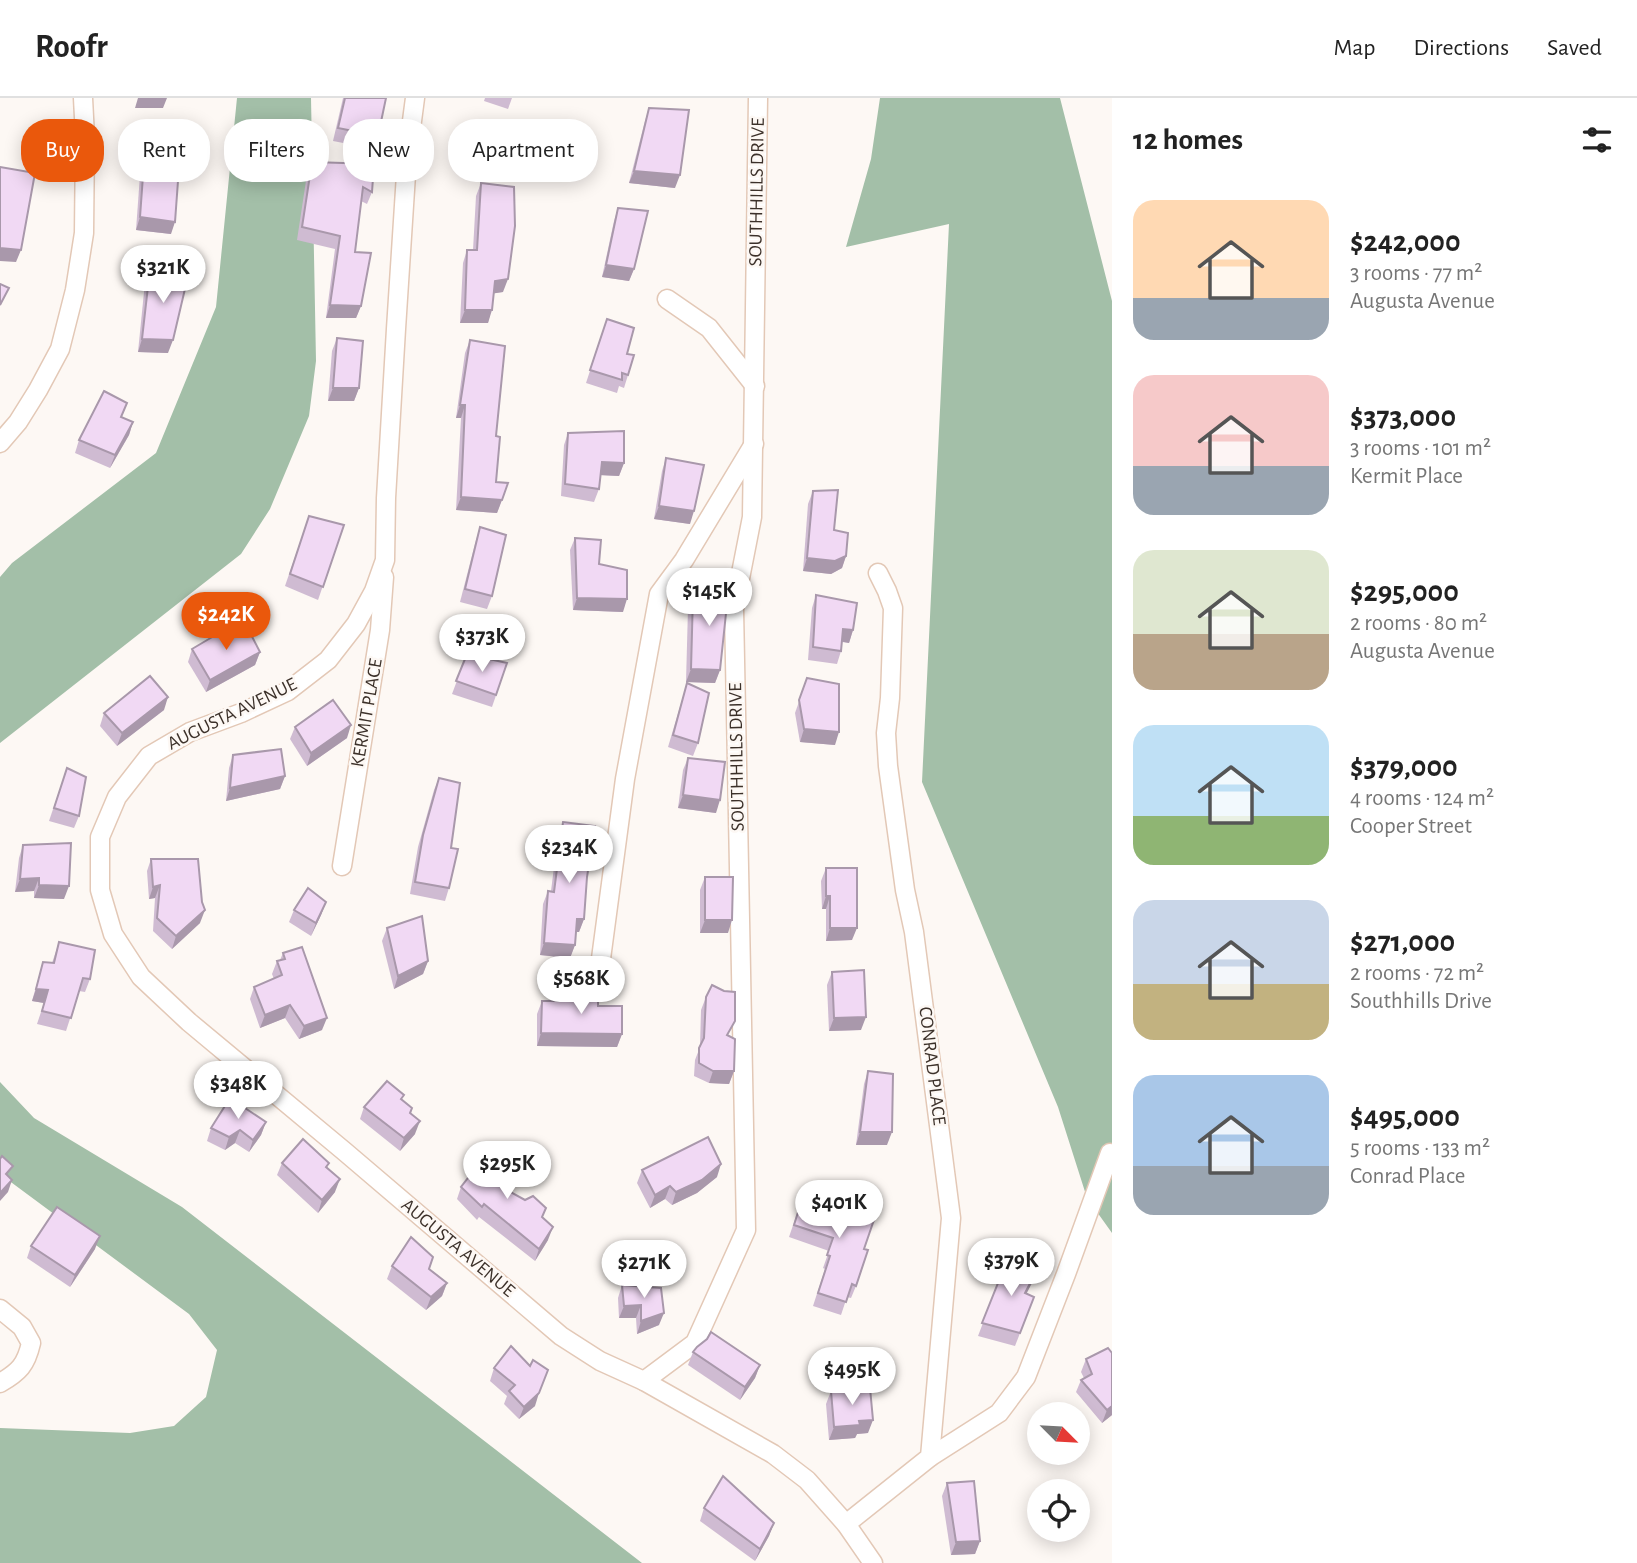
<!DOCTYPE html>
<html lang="en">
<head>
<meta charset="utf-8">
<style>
	:root { --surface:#fff; --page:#f2f2f2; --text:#222; --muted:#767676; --line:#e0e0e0; --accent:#ea580c }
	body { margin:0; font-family:"Alegreya Sans",sans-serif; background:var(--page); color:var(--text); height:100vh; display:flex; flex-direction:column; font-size:26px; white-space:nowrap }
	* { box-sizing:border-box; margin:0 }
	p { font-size:23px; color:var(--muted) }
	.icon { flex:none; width:38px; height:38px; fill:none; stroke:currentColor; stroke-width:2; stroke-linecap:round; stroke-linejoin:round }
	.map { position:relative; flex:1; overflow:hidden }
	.drawer { display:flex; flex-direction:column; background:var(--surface); width:525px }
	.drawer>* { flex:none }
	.hud { position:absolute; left:21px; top:21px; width:665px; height:63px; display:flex; gap:14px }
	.needle { width:46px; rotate:114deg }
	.buttons { position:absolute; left:1027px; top:1304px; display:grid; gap:14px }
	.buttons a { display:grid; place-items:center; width:63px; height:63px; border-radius:50%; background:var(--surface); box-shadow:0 4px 18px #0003; font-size:35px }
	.price { position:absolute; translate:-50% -60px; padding:0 16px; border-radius:24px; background:#fff; color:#222; font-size:23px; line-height:46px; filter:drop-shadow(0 2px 4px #0008) }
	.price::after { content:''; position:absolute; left:50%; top:42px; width:21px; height:16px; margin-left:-10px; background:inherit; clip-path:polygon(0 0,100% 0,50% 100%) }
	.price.current { background:var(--accent); color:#fff }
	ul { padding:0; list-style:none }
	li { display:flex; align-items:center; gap:21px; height:175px; padding:0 21px }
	li span { display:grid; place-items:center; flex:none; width:196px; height:140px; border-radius:21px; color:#555 }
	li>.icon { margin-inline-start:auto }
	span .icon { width:84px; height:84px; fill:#fffc; stroke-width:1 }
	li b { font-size:30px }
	h2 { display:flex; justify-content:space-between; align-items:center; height:84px; padding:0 21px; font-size:30px }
	.tag { padding:0 24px; border-radius:28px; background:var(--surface); box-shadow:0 4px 18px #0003; font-size:24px; line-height:63px }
	.tag.current { background:var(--accent); color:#fff }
	header { display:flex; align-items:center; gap:42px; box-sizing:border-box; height:98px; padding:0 35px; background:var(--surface); border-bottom:2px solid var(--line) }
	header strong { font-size:33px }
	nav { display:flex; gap:38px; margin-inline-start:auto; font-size:24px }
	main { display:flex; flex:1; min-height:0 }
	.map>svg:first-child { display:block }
	.forest { fill:#a3bfa8 }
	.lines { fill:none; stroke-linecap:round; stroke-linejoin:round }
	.minor-casing { stroke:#e3c8b6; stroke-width:21 }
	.minor { stroke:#fff; stroke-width:18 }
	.wall { fill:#cfbbd2 }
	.shaded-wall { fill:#a998ab }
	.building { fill:#f1d9f4; stroke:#a998ab; stroke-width:2 }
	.labels { text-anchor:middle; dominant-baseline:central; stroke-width:5; stroke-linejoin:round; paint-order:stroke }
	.street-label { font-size:19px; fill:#3c312a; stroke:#fdf8f4 }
</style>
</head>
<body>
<header>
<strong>Roofr</strong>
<nav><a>Map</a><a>Directions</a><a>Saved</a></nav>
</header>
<main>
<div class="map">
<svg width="1112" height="1465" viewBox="0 0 1112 1465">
	<rect width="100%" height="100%" fill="#fdf8f4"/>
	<g class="forest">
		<polygon points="237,0 311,0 316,263 309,318 270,411 241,456 0,645 0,479 12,465 156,355 216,209"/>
		<polygon points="880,0 1060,0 1112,203 1112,1135 1087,1100 1058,1009 922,684 949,126 846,149 871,61"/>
		<polygon points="0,984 34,1020 182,1109 642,1465 0,1465 0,1330 130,1335 174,1328 206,1299 217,1252 189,1216 0,1076"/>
	</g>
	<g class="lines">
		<g class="minor-casing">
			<g id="minor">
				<polyline points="415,0 407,61 396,231 386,400 385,462 374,493 356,526 328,562 288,593 241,615 190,634 149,658 117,699 100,739 100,792 113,836 141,879 189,924 344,1053 561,1238 600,1263 644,1283 773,1356 807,1382 846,1426 873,1465"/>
				<polyline points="667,201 709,230 755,288"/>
				<polyline points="0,345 18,324 38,292 60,251 75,192 84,135 85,39 83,0"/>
				<polyline points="342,768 380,532 384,479"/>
				<polyline points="598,883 625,681 659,496 684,462 754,346"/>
				<path d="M0,1211L22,1229L31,1245C26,1267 19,1274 0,1285"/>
				<polyline points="644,1283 695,1245 746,1132 734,511 752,419 758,0"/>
				<polyline points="930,1359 999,1315 1026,1279 1066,1176 1110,1055"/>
				<polyline points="846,1426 930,1359 951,1120 914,834 905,792 888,668 886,635 890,600 893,510 887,493 878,475"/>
			</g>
		</g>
		<use href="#minor" class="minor"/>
	</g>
	<g class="wall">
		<polygon points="343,0 386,0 378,38 374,51 333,43"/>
		<polygon points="485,0 512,0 508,11 484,3"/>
		<polygon points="649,10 675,90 629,85 645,23"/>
		<polygon points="144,64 171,136 136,132 140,77"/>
		<polygon points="312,64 372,94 367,106 361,103 355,154 361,208 356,220 326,220 335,151 297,142 307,76"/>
		<polygon points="481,85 503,194 494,195 488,225 460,225 463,165 467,152 473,152 476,98"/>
		<polygon points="618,110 634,171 629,183 602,179 614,123"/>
		<polygon points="150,171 168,255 138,254 145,184"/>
		<polygon points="607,221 627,256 628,277 624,290 619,288 617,295 586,285"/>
		<polygon points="337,240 359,290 354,303 328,303 332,253"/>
		<polygon points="470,242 496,338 496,384 508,385 497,415 456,412 461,320 456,320 465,255"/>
		<polygon points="121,320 133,324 129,337 110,370 75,355 79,342"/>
		<polygon points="568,335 624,365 619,378 601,377 599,391 594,404 561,398 564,347"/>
		<polygon points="666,360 690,426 654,421 662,373"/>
		<polygon points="813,393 834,432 846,458 842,470 831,476 803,473 808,406"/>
		<polygon points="309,418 344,427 318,502 285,488"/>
		<polygon points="480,429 492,498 487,511 460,504 476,442"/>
		<polygon points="575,440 599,466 623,514 573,512 570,452"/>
		<polygon points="693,497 720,572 715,585 686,584 688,510"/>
		<polygon points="816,497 853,532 849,545 842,544 841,553 837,566 808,562 812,510"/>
		<polygon points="222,540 260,554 255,567 206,594 188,564 192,551"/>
		<polygon points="467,556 507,565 492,609 452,596"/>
		<polygon points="807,581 835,647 800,644 795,615"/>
		<polygon points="687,585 698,645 693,658 668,649"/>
		<polygon points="164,612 117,648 100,628 104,615"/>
		<polygon points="295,629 347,640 307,668 290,641"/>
		<polygon points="233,657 285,678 280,691 226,703 229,670"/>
		<polygon points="688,660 716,715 678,710 683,672"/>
		<polygon points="67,670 79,718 74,730 49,723"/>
		<polygon points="439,680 451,750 449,790 445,803 410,796 418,749 434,692"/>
		<polygon points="563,724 587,779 584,821 579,834 576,834 575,847 570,860 540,857 543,806 548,793 551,793 558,737"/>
		<polygon points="23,747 64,801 34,800 34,793 15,794 19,760"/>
		<polygon points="151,761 200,825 172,851 153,833 155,800 149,801 147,773"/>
		<polygon points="826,770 852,842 826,843 826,811 822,811 821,783"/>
		<polygon points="705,779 728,835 700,835 700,792"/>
		<polygon points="326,804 321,817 311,838 289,824 294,812"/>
		<polygon points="387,830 428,863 423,876 394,891 382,843"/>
		<polygon points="59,844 90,881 85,894 79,893 66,933 37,926 44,905 32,903 43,864 52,865"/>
		<polygon points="283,855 322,932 299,941 285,920 260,930 250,901 254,889 274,881 272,876 277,863 280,862"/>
		<polygon points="832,874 861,932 829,933 827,887"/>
		<polygon points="569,893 598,908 622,936 617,949 537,948 537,916 542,903 566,903"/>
		<polygon points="706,899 729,938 734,973 729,986 709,985 694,978 695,962 700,949 701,912"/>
		<polygon points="868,973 887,1047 856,1047 864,986"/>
		<polygon points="402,1002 412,1010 411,1016 415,1036 400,1053 360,1021 364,1009"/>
		<polygon points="266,1024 261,1037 249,1054 235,1045 225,1052 207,1043 211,1030"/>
		<polygon points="282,1065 329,1065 327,1070 335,1094 318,1115 277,1077"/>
		<polygon points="507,1067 502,1080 498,1087 543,1119 548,1142 535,1163 479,1119 477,1122 457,1101 461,1089"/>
		<polygon points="642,1072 717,1079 697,1095 672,1107 665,1101 650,1110 637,1085"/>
		<polygon points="804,1095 864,1151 856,1188 851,1200 847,1199 841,1217 813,1208 825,1171 823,1170 829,1153 789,1139"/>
		<polygon points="31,1148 95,1151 70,1189 27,1160"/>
		<polygon points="1008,1160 1037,1172 1026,1196 1034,1199 1015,1248 978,1238"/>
		<polygon points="392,1168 429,1171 447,1185 442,1198 426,1212 387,1181"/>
		<polygon points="622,1187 659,1227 637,1236 636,1220 619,1220 618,1200"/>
		<polygon points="511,1248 535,1308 519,1321 504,1306 507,1298 490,1283 494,1270"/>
		<polygon points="693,1254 760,1267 755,1280 740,1302 688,1267"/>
		<polygon points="1112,1255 1112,1317 1102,1325 1076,1294 1081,1282 1084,1280 1081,1274 1086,1261"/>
		<polygon points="831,1293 868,1335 857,1336 855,1340 829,1342 826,1306"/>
		<polygon points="947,1385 980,1443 975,1456 951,1457 942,1398"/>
		<polygon points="704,1410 774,1425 769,1438 755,1463 700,1423"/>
	</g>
	<g class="shaded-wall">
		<polygon points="138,0 167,0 163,10 135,10"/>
		<polygon points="634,73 680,77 675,90 629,85"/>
		<polygon points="140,119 175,124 171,136 136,132"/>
		<polygon points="0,150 21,152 16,164 0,163"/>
		<polygon points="606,167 634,171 629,183 602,179"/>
		<polygon points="508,181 503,194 490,196 495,183"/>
		<polygon points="330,207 361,208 356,220 326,220"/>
		<polygon points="465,212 492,212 488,225 460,225"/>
		<polygon points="142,241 173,242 168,255 138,254"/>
		<polygon points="333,290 359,290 354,303 328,303"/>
		<polygon points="460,307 465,307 461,320 456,320"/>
		<polygon points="133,324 129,337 110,370 115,357"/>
		<polygon points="602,364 624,365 619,378 598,377"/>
		<polygon points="461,399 502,402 497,415 456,412"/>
		<polygon points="659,408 694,413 690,426 654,421"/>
		<polygon points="846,458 842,470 831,476 803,473 807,460"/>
		<polygon points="577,500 627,501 623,514 573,512"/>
		<polygon points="843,531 853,532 849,545 839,543"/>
		<polygon points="260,554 255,567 206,594 210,582"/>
		<polygon points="691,571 720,572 715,585 686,584"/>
		<polygon points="168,599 164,612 117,648 122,635"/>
		<polygon points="351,627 347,640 307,668 311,655"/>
		<polygon points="804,631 839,634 835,647 800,644"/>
		<polygon points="285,678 280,691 226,703 230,690"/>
		<polygon points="683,697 720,702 716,715 678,710"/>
		<polygon points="39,780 34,793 15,794 20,781"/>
		<polygon points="39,787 69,788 64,801 34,800"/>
		<polygon points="160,787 155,800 149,801 153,789"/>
		<polygon points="826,798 830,798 826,811 822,811"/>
		<polygon points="326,804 321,817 311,838 316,825"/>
		<polygon points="205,812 200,825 172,851 176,838"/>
		<polygon points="577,821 584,821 579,834 573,834"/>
		<polygon points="705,822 732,822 728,835 700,835"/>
		<polygon points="830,830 857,830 852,842 826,843"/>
		<polygon points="544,845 575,847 570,860 540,857"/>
		<polygon points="428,863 423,876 394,891 398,878"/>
		<polygon points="36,891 48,892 44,905 32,903"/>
		<polygon points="290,907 285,920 260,930 265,917"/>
		<polygon points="866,919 861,932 829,933 834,920"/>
		<polygon points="327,920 322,932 299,941 304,928"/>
		<polygon points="541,935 622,936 617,949 537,948"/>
		<polygon points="713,973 734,973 729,986 709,985"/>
		<polygon points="420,1023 415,1036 400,1053 404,1040"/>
		<polygon points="266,1024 261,1037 249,1054 253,1042"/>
		<polygon points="240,1032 235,1045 225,1052 229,1039"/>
		<polygon points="860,1034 892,1034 887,1047 856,1047"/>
		<polygon points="721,1066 717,1079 697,1095 672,1107 676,1094"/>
		<polygon points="507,1067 502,1080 491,1098 496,1086"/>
		<polygon points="340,1081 335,1094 318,1115 322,1102"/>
		<polygon points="12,1082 8,1094 0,1103 0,1095"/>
		<polygon points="670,1088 665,1101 650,1110 655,1097"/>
		<polygon points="553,1129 548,1142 535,1163 539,1151"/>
		<polygon points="100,1138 95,1151 70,1189 75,1177"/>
		<polygon points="1037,1172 1032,1185 1020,1208 1025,1195"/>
		<polygon points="447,1185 442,1198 426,1212 431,1199"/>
		<polygon points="641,1207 636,1220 619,1220 624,1208"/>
		<polygon points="664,1215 659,1227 637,1236 641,1223"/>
		<polygon points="760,1267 755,1280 740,1302 745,1289"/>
		<polygon points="539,1295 535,1308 519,1321 524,1309"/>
		<polygon points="1112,1308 1112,1317 1102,1325 1107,1312"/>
		<polygon points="873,1322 868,1335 857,1336 855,1340 829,1342 834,1329 859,1323"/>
		<polygon points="774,1425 769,1438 755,1463 760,1451"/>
		<polygon points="980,1443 975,1456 951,1457 956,1444"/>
	</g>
	<g class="building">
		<polygon points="345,0 386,0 378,38 338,30"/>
		<polygon points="649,10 689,12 680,77 634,73"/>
		<polygon points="144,64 179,69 175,124 140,119"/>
		<polygon points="312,64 374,66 372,94 363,89 355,154 371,155 361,208 330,207 340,138 302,129"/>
		<polygon points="0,69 35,75 21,152 0,150"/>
		<polygon points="481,85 514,89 515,128 508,181 495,183 492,212 465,212 467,152 477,152"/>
		<polygon points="618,110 648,113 634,171 606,167"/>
		<polygon points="150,171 188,178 173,242 142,241"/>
		<polygon points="0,186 9,190 0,207"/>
		<polygon points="607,221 634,230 627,256 634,257 628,277 622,275 622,282 590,272"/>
		<polygon points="337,240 363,243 359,290 333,290"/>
		<polygon points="470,242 505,248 496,338 500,339 496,384 508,385 502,402 461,399 465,307 460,307"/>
		<polygon points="104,293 127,305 121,319 133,324 115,357 79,342"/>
		<polygon points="624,333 624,365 602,364 599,391 565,386 568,335"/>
		<polygon points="666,360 704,367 694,413 659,408"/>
		<polygon points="838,392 834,432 848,435 846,458 835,463 807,460 813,393"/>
		<polygon points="309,418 344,427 323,489 290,476"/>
		<polygon points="480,429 506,437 492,498 465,491"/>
		<polygon points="575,440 601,442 599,466 627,472 627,501 577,500"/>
		<polygon points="729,487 720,572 691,571 693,497"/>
		<polygon points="816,497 857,505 853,532 843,531 841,553 813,549"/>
		<polygon points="246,527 260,554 210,582 192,551 219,535 222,540"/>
		<polygon points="467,556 507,565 496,597 456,583"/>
		<polygon points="150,578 168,599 122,635 104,615"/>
		<polygon points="807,580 839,586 839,634 804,631 799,602"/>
		<polygon points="687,585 709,595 698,645 673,637"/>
		<polygon points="333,602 351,627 311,655 295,629"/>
		<polygon points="281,651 285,678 230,690 233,657"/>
		<polygon points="688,660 725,664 720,702 683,697"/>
		<polygon points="67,670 86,679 79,718 54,710"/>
		<polygon points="439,680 460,685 451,750 458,751 449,790 415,784 423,737"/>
		<polygon points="563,724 595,728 587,779 584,821 577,821 575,847 544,845 548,793 554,794"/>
		<polygon points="71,745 69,788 39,787 39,780 20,781 23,747"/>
		<polygon points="151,761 198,761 202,804 205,812 176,838 157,820 160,787 153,789"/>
		<polygon points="826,770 857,770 857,830 830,830 830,798 826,798"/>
		<polygon points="705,779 733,779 732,822 705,822"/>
		<polygon points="308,790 326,804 316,825 294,812"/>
		<polygon points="422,818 428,863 398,878 387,830"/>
		<polygon points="59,844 95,852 90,881 83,880 71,920 42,913 48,892 36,891 43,864 54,865"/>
		<polygon points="302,849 327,920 304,928 290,907 265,917 254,889 282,877 277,863 285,861 283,855"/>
		<polygon points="864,872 866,919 834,920 832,874"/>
		<polygon points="712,887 724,893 735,894 735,923 727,937 735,941 734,973 713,973 699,965 699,950 704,940 706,899"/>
		<polygon points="569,893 598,894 598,908 622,908 622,936 541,935 542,903 569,903"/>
		<polygon points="868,973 893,976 892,1034 860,1034"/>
		<polygon points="387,983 404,997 401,1001 412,1010 410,1015 420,1023 404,1040 364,1009"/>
		<polygon points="230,1000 266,1024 253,1042 240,1032 229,1039 211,1030"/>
		<polygon points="708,1039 721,1066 702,1082 676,1094 670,1088 655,1097 642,1072"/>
		<polygon points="303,1041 329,1065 326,1069 340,1081 322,1102 282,1065"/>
		<polygon points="488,1054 507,1067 496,1086 525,1102 533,1098 546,1110 542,1119 553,1129 539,1151 484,1106 482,1109 461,1089"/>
		<polygon points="2,1058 13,1068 6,1076 12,1082 0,1095 0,1061"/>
		<polygon points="804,1095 855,1112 858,1103 878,1110 864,1151 868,1152 856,1188 852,1186 846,1204 818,1195 830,1158 827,1157 833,1140 794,1127"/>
		<polygon points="57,1109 100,1138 75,1177 31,1148"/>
		<polygon points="411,1139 433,1159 429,1171 447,1185 431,1199 392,1168"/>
		<polygon points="1008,1160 1037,1172 1025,1195 1034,1199 1020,1235 982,1225"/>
		<polygon points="622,1187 661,1190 664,1215 641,1223 641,1207 624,1208"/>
		<polygon points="711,1234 760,1267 745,1289 693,1254 697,1249 707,1241"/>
		<polygon points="511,1248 530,1268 533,1262 548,1272 539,1295 524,1309 509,1293 515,1287 494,1270"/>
		<polygon points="1108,1250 1112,1255 1112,1308 1107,1312 1081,1282 1092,1276 1086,1261"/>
		<polygon points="870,1290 873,1322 859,1323 860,1327 834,1329 831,1293"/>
		<polygon points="723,1378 774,1425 760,1451 704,1410"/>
		<polygon points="974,1383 980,1443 956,1444 947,1385"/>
	</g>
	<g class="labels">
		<g class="street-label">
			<text transform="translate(757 94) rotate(-89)">SOUTHHILLS DRIVE</text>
			<text transform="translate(367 615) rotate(-80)">KERMIT PLACE</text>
			<text transform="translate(232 616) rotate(-26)">AUGUSTA AVENUE</text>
			<text transform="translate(737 659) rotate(-91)">SOUTHHILLS DRIVE</text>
			<text transform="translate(932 968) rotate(83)">CONRAD PLACE</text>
			<text transform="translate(458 1150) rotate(40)">AUGUSTA AVENUE</text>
		</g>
	</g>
</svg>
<div class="buttons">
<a><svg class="needle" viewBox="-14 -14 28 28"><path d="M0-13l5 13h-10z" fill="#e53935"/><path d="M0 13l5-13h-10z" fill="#767676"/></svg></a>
<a><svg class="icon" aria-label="locate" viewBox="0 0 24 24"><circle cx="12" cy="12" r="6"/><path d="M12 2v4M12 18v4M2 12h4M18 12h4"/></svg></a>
</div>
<b class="price" style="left:163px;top:207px">$321K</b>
<b class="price" style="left:709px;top:530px">$145K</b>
<b class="price current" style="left:226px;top:554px">$242K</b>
<b class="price" style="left:482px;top:576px">$373K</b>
<b class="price" style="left:569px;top:787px">$234K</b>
<b class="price" style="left:581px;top:918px">$568K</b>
<b class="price" style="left:238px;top:1023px">$348K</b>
<b class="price" style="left:507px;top:1103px">$295K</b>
<b class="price" style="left:839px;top:1142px">$401K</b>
<b class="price" style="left:1011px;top:1200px">$379K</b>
<b class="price" style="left:644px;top:1202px">$271K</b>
<b class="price" style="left:852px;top:1309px">$495K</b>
<div class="hud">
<a class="tag current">Buy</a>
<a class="tag">Rent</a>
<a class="tag">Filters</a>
<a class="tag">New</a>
<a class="tag">Apartment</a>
</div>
</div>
<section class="drawer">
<h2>12 homes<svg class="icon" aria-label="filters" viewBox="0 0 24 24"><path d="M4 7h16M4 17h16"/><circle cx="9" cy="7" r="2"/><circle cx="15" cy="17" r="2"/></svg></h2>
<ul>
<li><span style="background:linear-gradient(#ffd9b3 70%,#9aa5b1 0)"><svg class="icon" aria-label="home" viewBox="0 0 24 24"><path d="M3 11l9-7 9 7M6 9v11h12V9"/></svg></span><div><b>$242,000</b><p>3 rooms · 77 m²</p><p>Augusta Avenue</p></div></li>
<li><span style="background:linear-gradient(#f6c9c9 65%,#9aa5b1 0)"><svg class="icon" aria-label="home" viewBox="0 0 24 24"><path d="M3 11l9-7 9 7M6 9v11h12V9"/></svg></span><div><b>$373,000</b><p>3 rooms · 101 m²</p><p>Kermit Place</p></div></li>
<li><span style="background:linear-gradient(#dfe7d0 60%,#b9a48a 0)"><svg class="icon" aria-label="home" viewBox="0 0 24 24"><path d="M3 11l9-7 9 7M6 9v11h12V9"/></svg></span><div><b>$295,000</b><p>2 rooms · 80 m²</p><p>Augusta Avenue</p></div></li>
<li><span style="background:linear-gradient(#bfe0f5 65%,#8fb573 0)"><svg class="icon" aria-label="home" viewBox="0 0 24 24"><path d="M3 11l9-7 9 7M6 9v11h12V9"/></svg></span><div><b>$379,000</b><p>4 rooms · 124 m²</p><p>Cooper Street</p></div></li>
<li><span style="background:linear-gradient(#c9d6e8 60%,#c2b280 0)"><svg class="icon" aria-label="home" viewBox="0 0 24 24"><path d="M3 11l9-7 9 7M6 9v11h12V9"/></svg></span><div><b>$271,000</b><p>2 rooms · 72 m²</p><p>Southhills Drive</p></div></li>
<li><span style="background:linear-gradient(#a9c7e8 65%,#9aa5b1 0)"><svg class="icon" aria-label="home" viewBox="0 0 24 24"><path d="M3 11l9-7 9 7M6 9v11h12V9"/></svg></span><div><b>$495,000</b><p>5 rooms · 133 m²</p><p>Conrad Place</p></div></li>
</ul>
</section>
</main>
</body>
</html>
